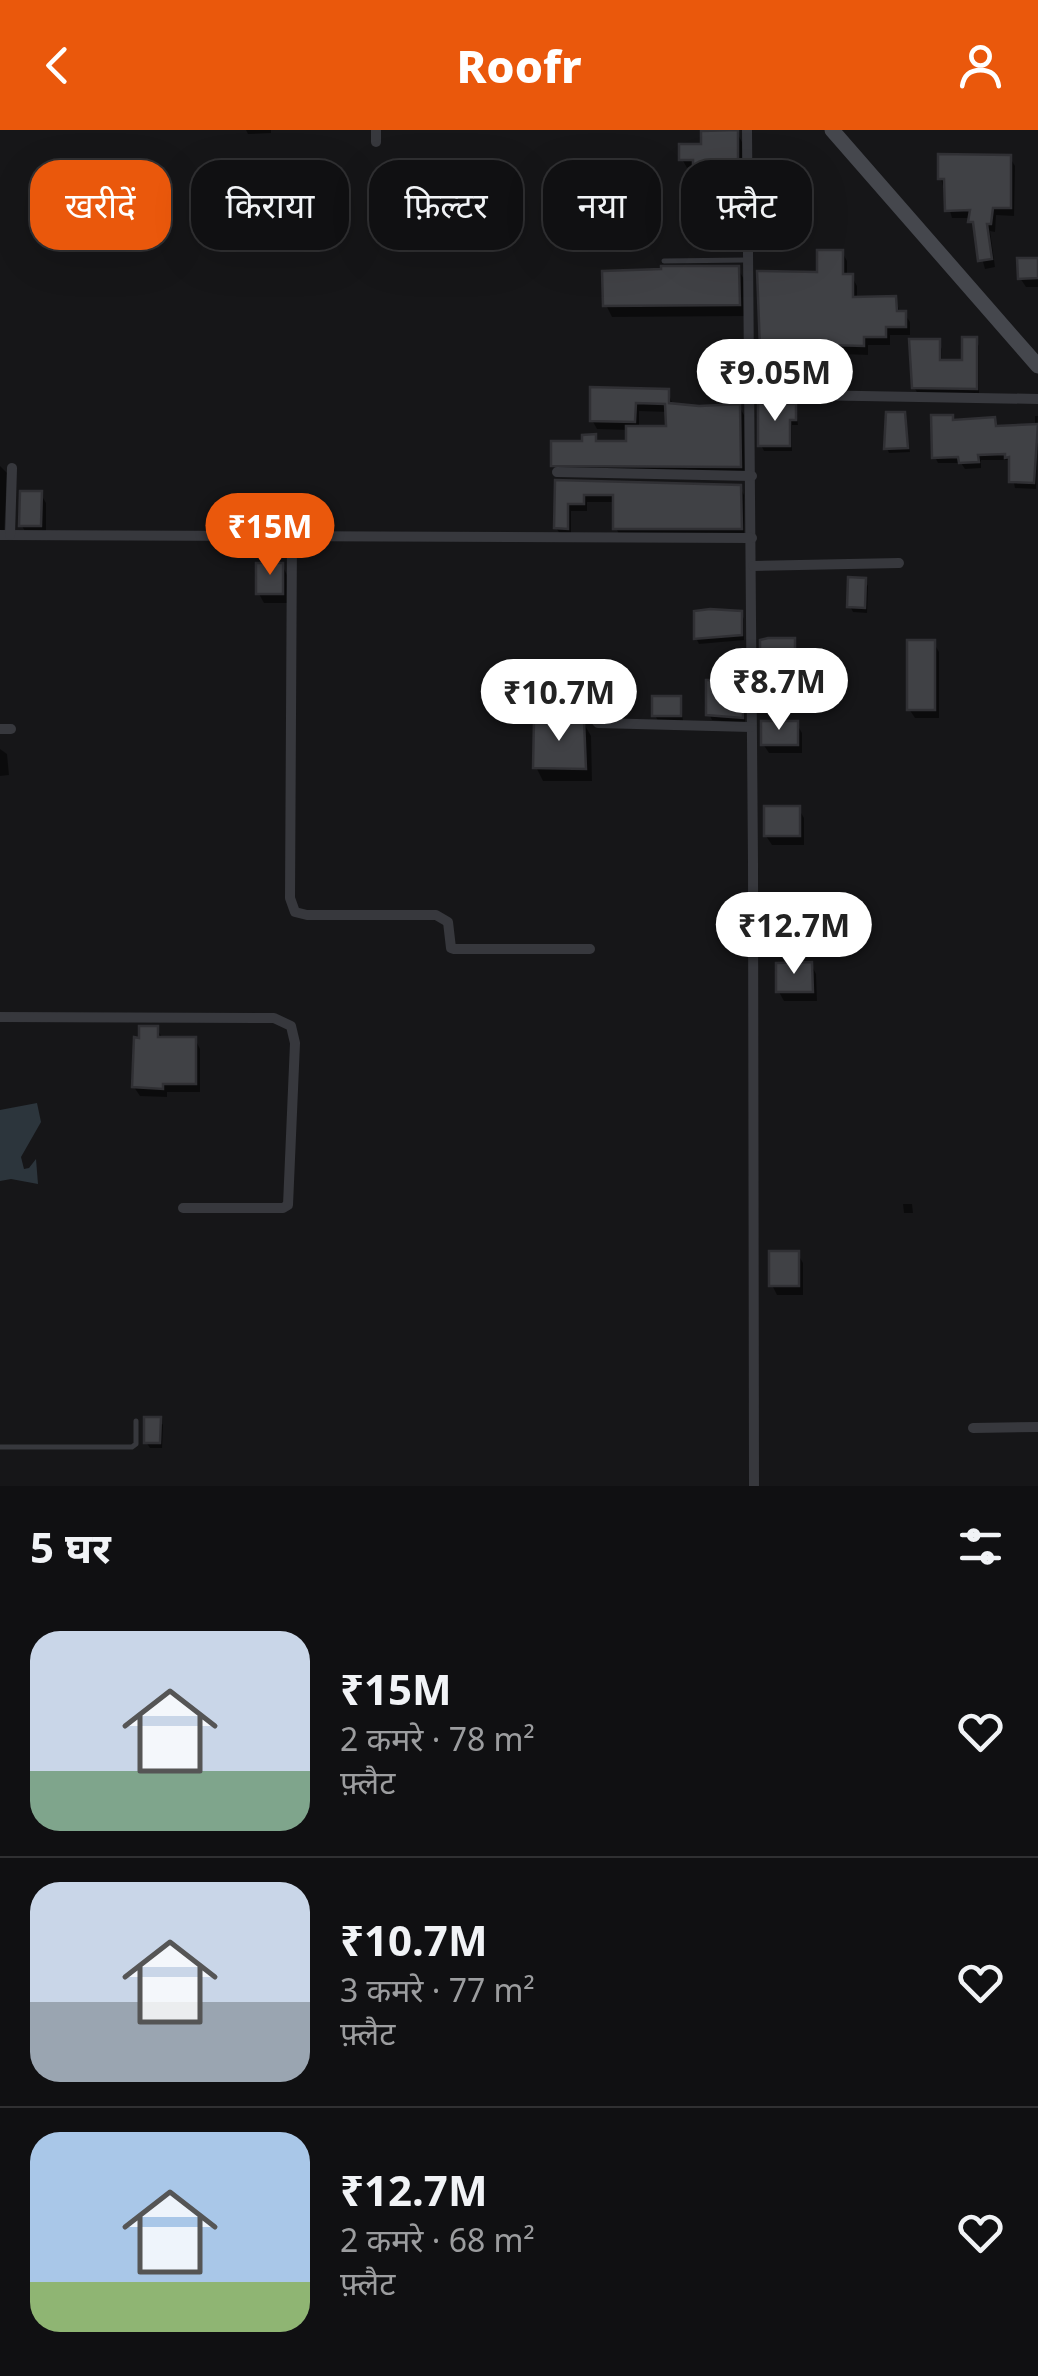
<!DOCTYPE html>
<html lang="hi">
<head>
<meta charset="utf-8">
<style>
	:root { --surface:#101012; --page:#19191b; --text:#f1f3f6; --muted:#9c9d9f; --line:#303032; --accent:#ea580c }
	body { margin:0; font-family:"Noto Sans","Noto Sans Devanagari",sans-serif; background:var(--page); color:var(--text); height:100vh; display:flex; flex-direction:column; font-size:38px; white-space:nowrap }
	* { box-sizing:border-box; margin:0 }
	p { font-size:32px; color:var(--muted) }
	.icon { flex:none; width:55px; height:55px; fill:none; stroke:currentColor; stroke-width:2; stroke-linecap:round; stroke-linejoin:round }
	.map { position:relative; height:1356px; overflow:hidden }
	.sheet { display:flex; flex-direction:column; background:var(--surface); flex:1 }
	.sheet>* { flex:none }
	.guide { position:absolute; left:30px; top:30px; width:980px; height:90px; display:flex; gap:20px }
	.price { position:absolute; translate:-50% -85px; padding:0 22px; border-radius:35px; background:#fff; color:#222; font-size:32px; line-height:65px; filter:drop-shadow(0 2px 5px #0008) }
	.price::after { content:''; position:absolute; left:50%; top:60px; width:30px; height:22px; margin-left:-15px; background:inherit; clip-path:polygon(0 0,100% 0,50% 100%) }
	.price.on { background:var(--accent); color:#fff }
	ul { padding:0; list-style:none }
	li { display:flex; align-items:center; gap:30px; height:250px; padding:0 30px }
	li+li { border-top:2px solid var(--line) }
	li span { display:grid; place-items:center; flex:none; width:280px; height:200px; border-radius:30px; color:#555 }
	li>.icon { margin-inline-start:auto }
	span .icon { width:120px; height:120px; fill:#fffc; stroke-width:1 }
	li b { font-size:42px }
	h2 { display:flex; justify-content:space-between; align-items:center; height:120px; padding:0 30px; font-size:42px }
	.chip { padding:0 35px; border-radius:30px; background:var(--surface); box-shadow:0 10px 40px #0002,0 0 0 2px var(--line); font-size:35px; line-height:90px }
	.chip.on { background:var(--accent); color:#fff }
	header { display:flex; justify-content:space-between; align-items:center; height:130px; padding:0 30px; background:var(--accent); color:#fff; font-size:45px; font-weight:800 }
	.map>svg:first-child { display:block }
	.water { fill:#2c353c }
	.shadow { fill:#0007; fill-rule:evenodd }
	.building { fill:#404145; stroke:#303034; stroke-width:2.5 }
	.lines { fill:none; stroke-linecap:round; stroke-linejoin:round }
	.service { stroke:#37383d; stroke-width:5 }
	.minor { stroke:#37383d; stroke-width:10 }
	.secondary { stroke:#45474d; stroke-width:15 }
</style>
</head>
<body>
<header><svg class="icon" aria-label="back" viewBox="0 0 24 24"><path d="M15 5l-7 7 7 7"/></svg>Roofr<svg class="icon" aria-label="person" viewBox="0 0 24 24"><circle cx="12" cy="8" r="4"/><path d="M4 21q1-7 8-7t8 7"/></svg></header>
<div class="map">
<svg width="1038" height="1356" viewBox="0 0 1038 1356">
	<rect width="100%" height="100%" fill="#161618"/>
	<polygon class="water" points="37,973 41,992 21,1027 24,1039 29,1038 36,1029 38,1054 11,1049 0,1051 0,980"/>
	<g class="shadow">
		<polygon points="246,0 271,0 271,3 248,4"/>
		<polygon points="737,3 742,12 742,39 733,39 734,60 737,60 743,69 743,90 717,91 712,82 711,64 701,64 696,55 695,38 687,38 682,29"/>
		<polygon points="1010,28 1015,36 1014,86 996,85 995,102 990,101 995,137 985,139 971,88 952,88 941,49"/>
		<polygon points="842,122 847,131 847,147 852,147 857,156 857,170 895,168 900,183 904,183 910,192 910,205 890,205 890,215 868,215 868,225 792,222 792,227 767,227 762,218 819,145"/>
		<polygon points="1038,130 1038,157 1026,157 1020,148"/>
		<polygon points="738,139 745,151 745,186 612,187 606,175 663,142"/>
		<polygon points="975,209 979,216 979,265 918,264 914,257 938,212 942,219 942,233 964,233"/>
		<polygon points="844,242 848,249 848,263 764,262 760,255"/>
		<path d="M593,259L668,261L673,276H739L744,285L745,345L559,344L554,335L594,307L598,314L628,313L629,300L597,299L592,290ZM639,281L668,282V299H639Z"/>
		<polygon points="795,276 798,295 792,295 792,321 764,321 761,315"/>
		<polygon points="904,285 910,322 889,323 887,318"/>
		<polygon points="1035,286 1038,286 1036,359 1015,358 1009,330 981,330 981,338 965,339 961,333 938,333 935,327 952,287 955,293 994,289 998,298 1035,297"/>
		<polygon points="0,336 7,343 4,404 0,406"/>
		<polygon points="557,353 740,357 744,365 744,406 620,406 616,398 616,372 587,372 587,381 571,381 571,405 561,405 556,398"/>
		<polygon points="40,363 46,373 46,405 27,405 22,396"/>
		<polygon points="282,435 287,445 287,473 264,473 259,464"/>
		<polygon points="864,450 868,456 867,483 853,482 850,476"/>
		<polygon points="741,483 744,489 744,510 699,514 696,508"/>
		<polygon points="793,511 796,534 766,534 763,529"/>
		<polygon points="933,512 939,522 939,588 915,588 909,579"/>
		<polygon points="741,552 745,558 745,593 712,590 709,584"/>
		<polygon points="680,569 683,591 658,591 655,585"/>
		<polygon points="583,592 591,606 592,651 543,651 536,637"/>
		<polygon points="796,593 802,603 802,623 769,623 763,614"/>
		<polygon points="0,619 7,624 9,645 0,646"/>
		<polygon points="798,678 804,688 804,715 772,715 766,706"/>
		<polygon points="811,834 816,844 817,871 784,871 779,862"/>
		<polygon points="157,899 163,909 195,909 200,919 200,962 167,962 167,967 140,966 134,957"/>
		<polygon points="903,1074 912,1074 913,1083 904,1083"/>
		<polygon points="797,1123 803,1133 803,1165 777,1165 772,1155"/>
		<polygon points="159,1289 163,1295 162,1318 150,1318 146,1312"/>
	</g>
	<g class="building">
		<polygon points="738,0 738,30 729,31 730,57 739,57 739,82 709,83 708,55 693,56 693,30 679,30 679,14 701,14 701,1"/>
		<polygon points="938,24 1011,25 1011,78 993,78 991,94 987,94 992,129 978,131 973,92 968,92 970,80 945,81 944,49 938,49"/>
		<polygon points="817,120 843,120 843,144 853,144 853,167 896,166 897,181 906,181 906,197 886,197 886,207 864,207 864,216 788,214 788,219 760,219 757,141 817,142"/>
		<polygon points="1017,128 1038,128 1038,148 1018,149"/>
		<polygon points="661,136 739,136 740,175 603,176 602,141 661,139"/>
		<polygon points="962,207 977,207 977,259 912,258 909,209 940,209 940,230 962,230"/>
		<polygon points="804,240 845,240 845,257 758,255 758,249 791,249 791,246 804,246"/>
		<polygon points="590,257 669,259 669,273 699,276 740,274 741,337 551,336 551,311 582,311 582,305 596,304 596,311 626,311 626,296 666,296 665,274 636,273 635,292 590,291"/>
		<polygon points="758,273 796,274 796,290 790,290 790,316 758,316"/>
		<polygon points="886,282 905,282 908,318 884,319"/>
		<polygon points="931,285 953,285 953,290 995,287 996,296 1038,294 1034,353 1009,352 1009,327 1005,328 1005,324 978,325 979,332 959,333 958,327 932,328"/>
		<polygon points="555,350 741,355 742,399 613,399 613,365 584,365 584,374 568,374 568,399 554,398"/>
		<polygon points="20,361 42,361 41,396 19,396"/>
		<rect x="256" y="433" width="27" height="31"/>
		<polygon points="848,447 866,448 865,478 847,477"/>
		<polygon points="710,479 742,481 742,505 694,509 694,481"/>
		<polygon points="768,508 795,508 795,530 760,530 760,510"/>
		<rect x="907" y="510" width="28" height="70"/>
		<polygon points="706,550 743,550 743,588 706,585"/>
		<rect x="652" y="566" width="29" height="20"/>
		<polygon points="534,589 584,590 586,639 533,638"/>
		<rect x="761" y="591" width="37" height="24"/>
		<rect x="764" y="676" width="36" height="30"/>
		<polygon points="812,832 813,862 776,862 776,833"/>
		<polygon points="139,896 158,896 158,907 196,907 196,954 163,954 163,959 132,957 134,907 139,908"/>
		<rect x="769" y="1121" width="30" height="35"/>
		<polygon points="144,1287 161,1287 160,1313 144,1313"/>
	</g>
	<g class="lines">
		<g class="service">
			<polyline points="664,131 746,130"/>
			<polyline points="0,1317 132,1317 136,1314 136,1291"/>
		</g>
		<g class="minor">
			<polyline points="747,0 753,733 754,1356"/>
			<polyline points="376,12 376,0"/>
			<polyline points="751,264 1038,269"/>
			<polyline points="557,342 752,346"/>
			<polyline points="0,405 752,408"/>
			<polyline points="10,405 12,338"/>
			<polyline points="292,405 290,768 295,782 307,785 436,785 448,792 451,818 454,819 590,819"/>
			<polyline points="753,436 899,433"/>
			<polyline points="590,556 592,586 598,593 751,597"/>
			<polyline points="0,599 11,599"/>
			<polyline points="0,887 274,888 291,896 295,913 288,1075 283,1078 183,1078"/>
			<polyline points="973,1298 1038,1297"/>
		</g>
		<polyline class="secondary" points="832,0 1038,236"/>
	</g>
</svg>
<b class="price" style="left:775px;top:294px">₹9.05M</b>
<b class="price on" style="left:270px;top:448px">₹15M</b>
<b class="price" style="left:779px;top:603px">₹8.7M</b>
<b class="price" style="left:559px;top:614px">₹10.7M</b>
<b class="price" style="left:794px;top:847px">₹12.7M</b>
<div class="guide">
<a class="chip on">खरीदें</a>
<a class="chip">किराया</a>
<a class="chip">फ़िल्टर</a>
<a class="chip">नया</a>
<a class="chip">फ़्लैट</a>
</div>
</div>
<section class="sheet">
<h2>5 घर<svg class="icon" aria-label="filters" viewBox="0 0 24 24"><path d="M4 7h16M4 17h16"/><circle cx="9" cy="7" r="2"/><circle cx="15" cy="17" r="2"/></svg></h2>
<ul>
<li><span style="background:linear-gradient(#c9d6e8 70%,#7fa58c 0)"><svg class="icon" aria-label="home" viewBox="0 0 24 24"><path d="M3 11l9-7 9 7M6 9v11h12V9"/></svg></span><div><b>₹15M</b><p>2 कमरे · 78 m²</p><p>फ़्लैट</p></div><svg class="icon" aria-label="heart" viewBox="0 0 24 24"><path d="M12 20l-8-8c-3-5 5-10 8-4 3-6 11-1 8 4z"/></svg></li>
<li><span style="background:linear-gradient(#c9d6e8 60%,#9aa5b1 0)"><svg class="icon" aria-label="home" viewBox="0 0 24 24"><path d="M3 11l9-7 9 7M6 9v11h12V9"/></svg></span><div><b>₹10.7M</b><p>3 कमरे · 77 m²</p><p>फ़्लैट</p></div><svg class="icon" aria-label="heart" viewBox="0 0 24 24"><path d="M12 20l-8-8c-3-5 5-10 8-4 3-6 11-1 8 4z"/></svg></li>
<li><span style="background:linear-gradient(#a9c7e8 75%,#8fb573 0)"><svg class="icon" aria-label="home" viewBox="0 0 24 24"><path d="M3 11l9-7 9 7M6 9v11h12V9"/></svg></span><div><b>₹12.7M</b><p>2 कमरे · 68 m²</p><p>फ़्लैट</p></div><svg class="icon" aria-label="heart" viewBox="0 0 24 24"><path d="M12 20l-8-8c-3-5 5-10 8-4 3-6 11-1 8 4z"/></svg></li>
</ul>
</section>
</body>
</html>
